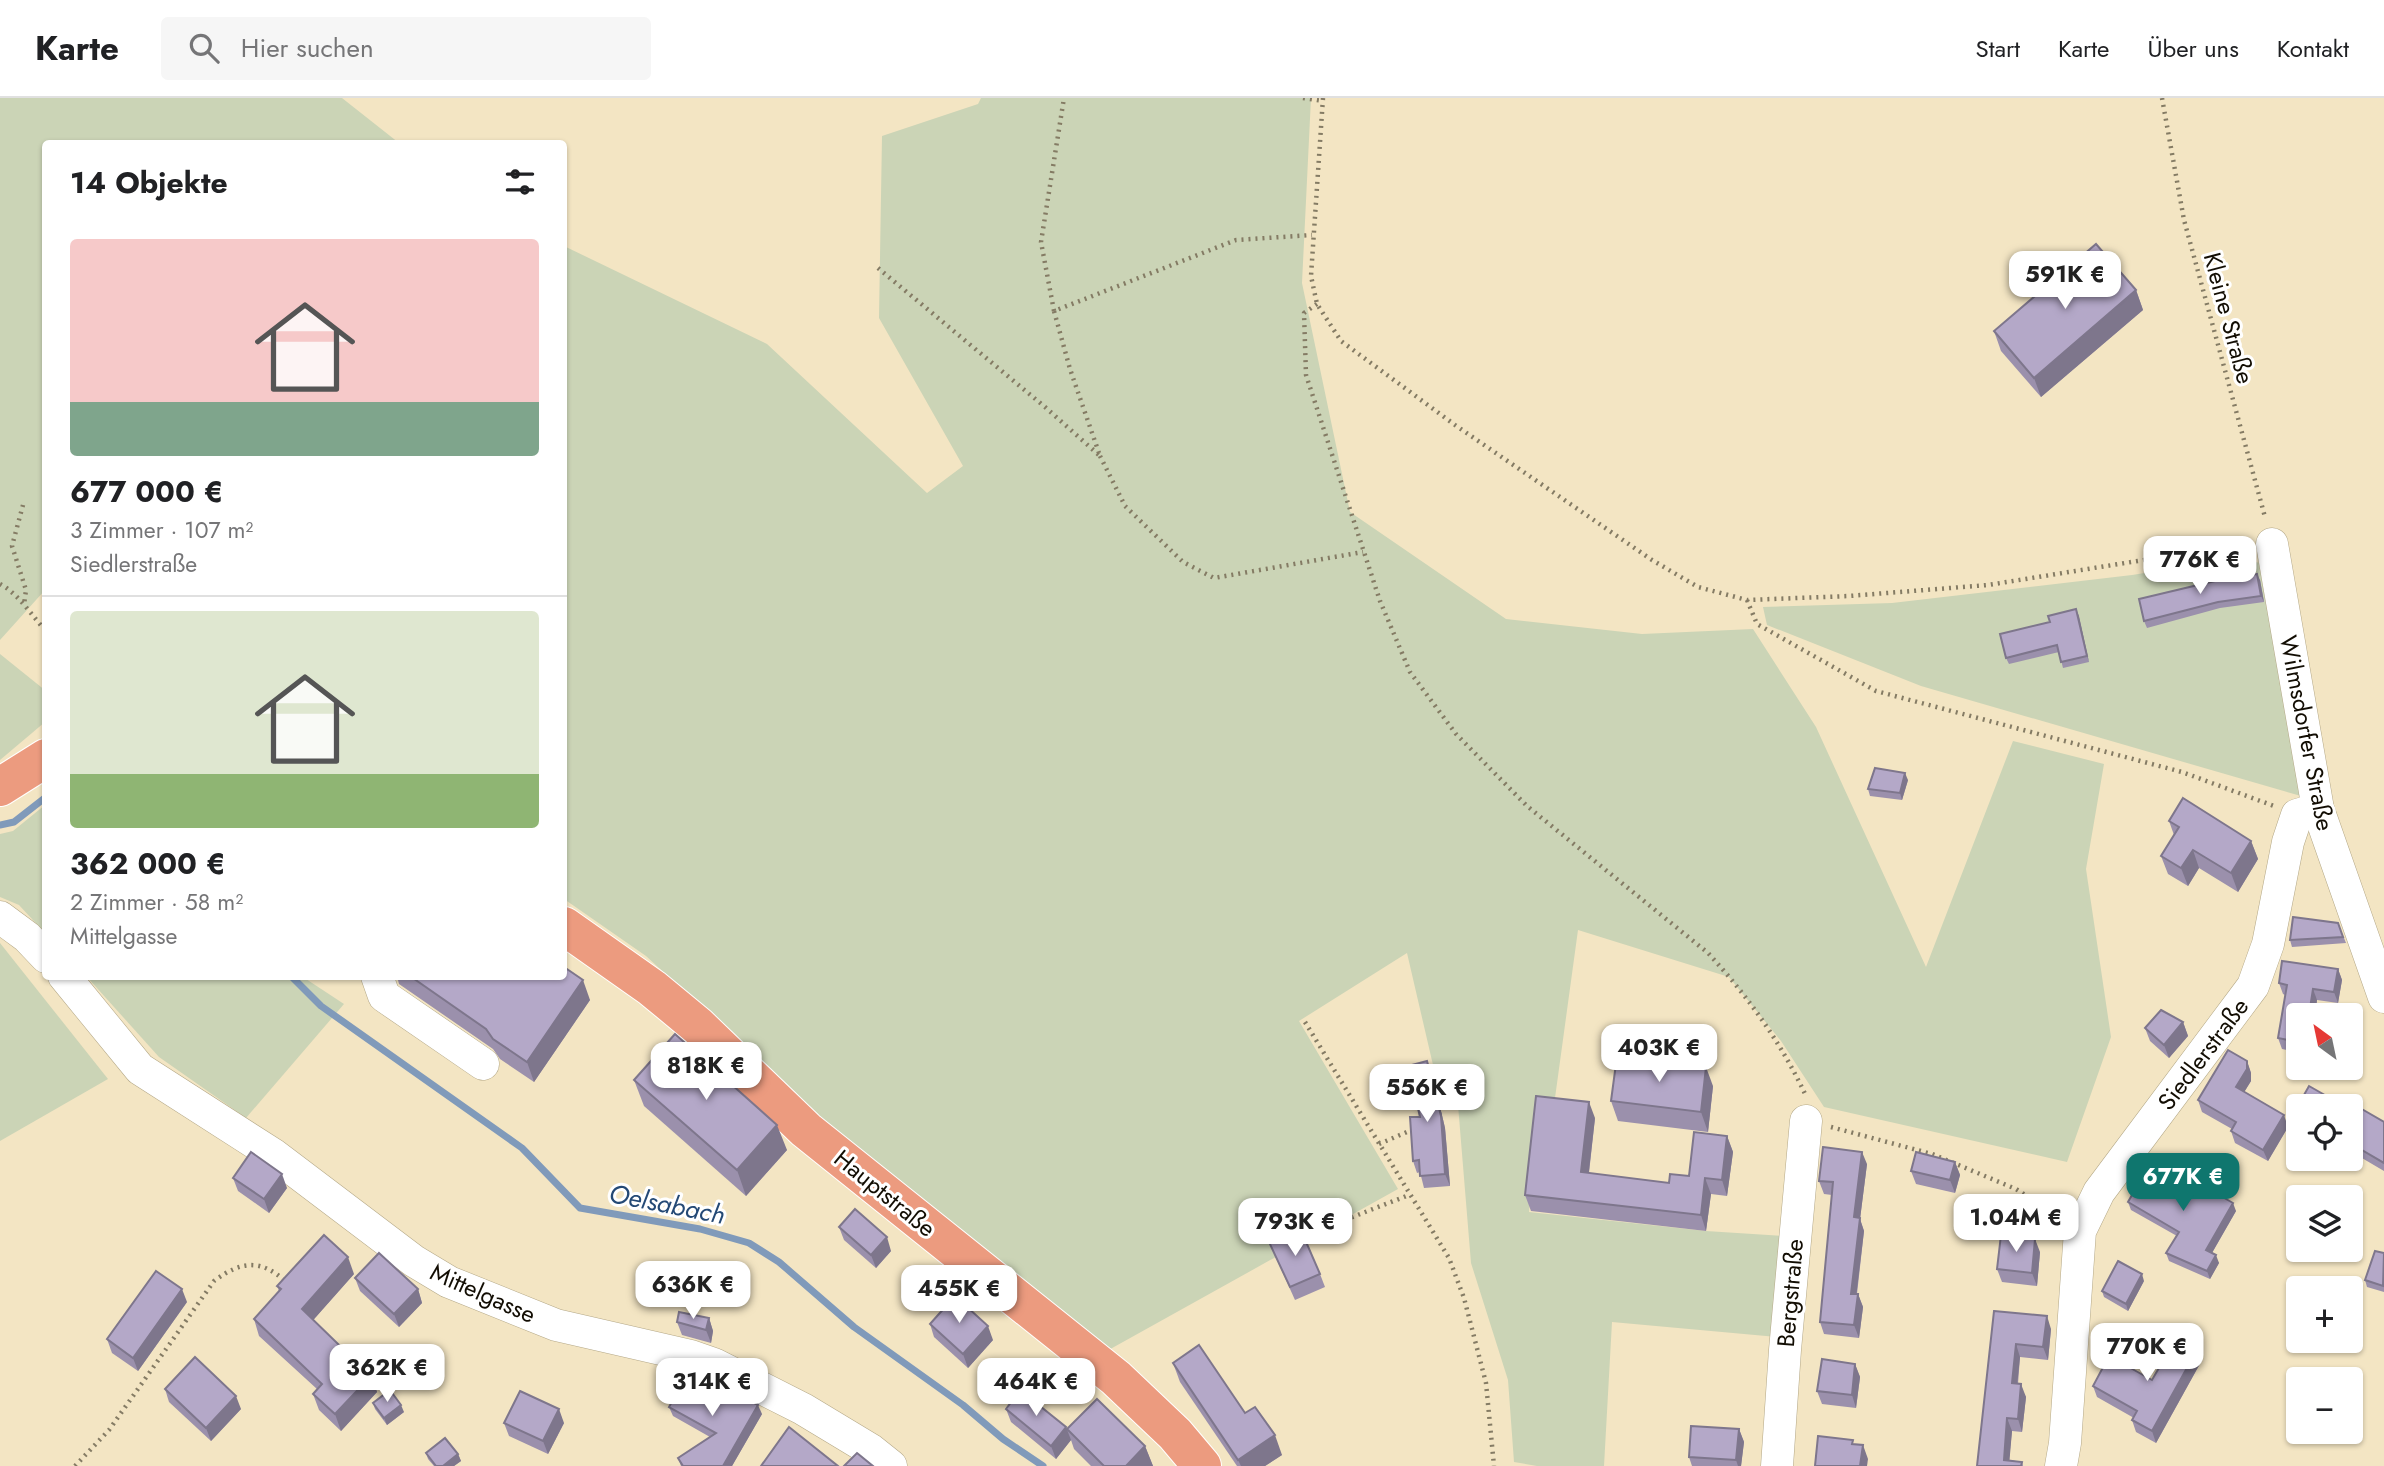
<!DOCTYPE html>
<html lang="de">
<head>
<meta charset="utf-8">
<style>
	:root { --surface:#fff; --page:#f6f6f6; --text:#202124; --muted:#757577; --line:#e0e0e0; --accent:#0f766e }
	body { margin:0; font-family:Jost,sans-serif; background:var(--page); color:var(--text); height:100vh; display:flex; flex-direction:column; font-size:26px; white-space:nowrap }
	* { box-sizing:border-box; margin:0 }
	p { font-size:23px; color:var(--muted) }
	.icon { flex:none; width:38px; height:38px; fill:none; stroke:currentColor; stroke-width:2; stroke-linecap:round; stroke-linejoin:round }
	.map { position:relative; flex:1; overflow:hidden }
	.side { position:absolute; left:42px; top:42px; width:525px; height:840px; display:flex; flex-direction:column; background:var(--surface); border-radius:7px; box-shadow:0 2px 5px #0004 }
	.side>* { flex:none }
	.needle { width:46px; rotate:327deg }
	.fabs { position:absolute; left:2286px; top:905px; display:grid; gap:14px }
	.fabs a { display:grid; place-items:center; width:77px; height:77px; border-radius:7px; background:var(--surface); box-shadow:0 2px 5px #0004; font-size:35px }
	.price { position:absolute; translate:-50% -60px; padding:0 16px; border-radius:14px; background:#fff; color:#222; font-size:23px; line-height:46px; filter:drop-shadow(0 2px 4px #0008) }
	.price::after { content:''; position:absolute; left:50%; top:42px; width:21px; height:16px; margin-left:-10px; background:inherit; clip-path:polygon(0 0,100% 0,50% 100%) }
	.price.current { background:var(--accent); color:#fff }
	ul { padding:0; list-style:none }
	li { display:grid; align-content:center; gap:14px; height:371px; padding:0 28px }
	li+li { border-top:2px solid var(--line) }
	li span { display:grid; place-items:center; height:217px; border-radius:7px; color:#555 }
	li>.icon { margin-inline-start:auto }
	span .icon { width:126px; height:126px; fill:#fffc; stroke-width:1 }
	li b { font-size:30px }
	h2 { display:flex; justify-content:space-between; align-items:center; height:84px; padding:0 28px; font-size:30px }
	header { display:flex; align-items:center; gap:42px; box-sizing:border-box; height:98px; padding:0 35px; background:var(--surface); border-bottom:2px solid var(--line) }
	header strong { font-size:33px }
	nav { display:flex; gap:38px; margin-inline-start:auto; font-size:24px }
	.search { width:490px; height:63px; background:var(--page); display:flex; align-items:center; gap:18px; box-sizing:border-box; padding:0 24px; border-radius:7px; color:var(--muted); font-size:26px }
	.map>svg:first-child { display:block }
	.green { fill:#cbd4b6 }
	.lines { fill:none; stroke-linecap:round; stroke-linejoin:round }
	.stream { stroke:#809aba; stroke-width:7 }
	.minor-casing { stroke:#b4a887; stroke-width:33 }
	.major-casing { stroke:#fff; stroke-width:40 }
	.path { stroke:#847b64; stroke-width:4.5; stroke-dasharray:2 5; stroke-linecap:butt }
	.minor { stroke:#fff; stroke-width:32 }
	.major { stroke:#ec9b7f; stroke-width:38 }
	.wall { fill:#9b90ac }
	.shaded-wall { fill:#7e768c }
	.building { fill:#b4a8c8; stroke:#7e768c; stroke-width:2 }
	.labels { text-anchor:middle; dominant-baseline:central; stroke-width:6; stroke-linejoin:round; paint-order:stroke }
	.street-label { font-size:24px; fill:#120d03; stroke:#fff }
	.water-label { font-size:26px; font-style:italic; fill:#244975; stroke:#fff }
</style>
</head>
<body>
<header>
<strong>Karte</strong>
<div class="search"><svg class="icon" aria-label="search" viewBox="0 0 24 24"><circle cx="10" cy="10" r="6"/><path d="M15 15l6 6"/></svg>Hier suchen</div>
<nav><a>Start</a><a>Karte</a><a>Über uns</a><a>Kontakt</a></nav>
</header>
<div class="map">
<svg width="2384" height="1368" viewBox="0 0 2384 1368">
	<rect width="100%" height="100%" fill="#f3e5c3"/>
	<g class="green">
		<polygon points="0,0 342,0 399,45 46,46 45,492 0,542"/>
		<polygon points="981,0 1311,0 1302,185 1350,414 1506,521 1642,536 1753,531 1816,629 1926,869 2013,643 2104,666 2086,771 2111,939 2067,1064 1824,1009 1781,943 1729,879 1578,832 1555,1000 1539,1002 1529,1114 1706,1133 1784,1138 1777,1239 1612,1224 1604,1368 1537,1368 1514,1364 1508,1282 1471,1165 1458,1007 1443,1010 1407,855 1299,923 1398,1091 1105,1254 800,1010 749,953 646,858 564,801 564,148 767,246 927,395 963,368 879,220 882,38 978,6"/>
		<polygon points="2238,460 2260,465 2308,700 1921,588 1767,527 1763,509 1892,505 2132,477"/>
		<polygon points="0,556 46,593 45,624 0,662"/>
		<polygon points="45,707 45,835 19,807 0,799 0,736 13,733"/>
		<polygon points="0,845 108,981 0,1043"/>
		<polygon points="87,879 303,879 344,906 246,1020 159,959"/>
	</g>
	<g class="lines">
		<g class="stream">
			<polyline points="0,727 14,724 46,699"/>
			<polyline points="291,878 321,908 522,1050 580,1110 700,1131 749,1145 779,1164 854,1229 963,1307 1003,1341 1043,1368"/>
		</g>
		<g class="minor-casing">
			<g id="minor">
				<polyline points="2272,446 2318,711 2384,899"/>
				<polyline points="0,819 27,839 46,859"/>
				<polyline points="64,878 140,971 274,1057 414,1163 449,1184 556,1227 691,1258 714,1266 803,1311 871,1352 891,1368"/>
				<polyline points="377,878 384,898 483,966"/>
				<polyline points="1777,1368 1785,1252 1806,1023"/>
				<polyline points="2061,1368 2065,1345 2080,1133 2099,1094 2253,888 2268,846 2288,744 2297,717 2318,711"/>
			</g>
		</g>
		<g class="major-casing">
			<g id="major">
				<polyline points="0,689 46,660"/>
				<polyline points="564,828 652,890 698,928 806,1032 1116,1280 1175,1336 1202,1368"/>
			</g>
		</g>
		<g class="path">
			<polyline points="1303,0 1323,3"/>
			<polyline points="1323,0 1311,178 1317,206 1341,243 1455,327 1652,462 1698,489 1747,502 1849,498 1988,487 2206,452 2246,449"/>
			<polyline points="2162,0 2184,122 2265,419"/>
			<polyline points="878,170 1045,309 1100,358 1070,271 1054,213 1236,142 1312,137"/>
			<path d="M1317,206L1304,215L1306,277L1380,503L1410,574L1456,636L1527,708L1708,855C1747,897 1782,946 1806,998"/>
			<polyline points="1054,213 1041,144 1064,0"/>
			<polyline points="1100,358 1125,408 1183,464 1214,480 1363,454"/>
			<polyline points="23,407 12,448 26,492 24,507"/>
			<path d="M0,486C19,496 31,517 46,533"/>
			<polyline points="1747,502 1757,526 1876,593 2182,674 2274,708"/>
			<polyline points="1305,924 1449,1160 1464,1200 1486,1285 1494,1368"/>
			<polyline points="1831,1029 1932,1056 2016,1091 2059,1119"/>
			<polyline points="1379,1046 1414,1031"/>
			<polyline points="1319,1132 1409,1097"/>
			<path d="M75,1368L109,1332L214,1183C241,1163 261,1160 287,1185"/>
		</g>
		<use href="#minor" class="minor"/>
		<use href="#major" class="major"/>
	</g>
	<g class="wall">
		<polygon points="2136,192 2143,212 2041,299 2001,253 1994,233"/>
		<polygon points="2237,480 2260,482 2264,504 2220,510 2147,530 2144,523"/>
		<polygon points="2076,511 2089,564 2063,570 2059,554 2009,566 2006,560 2050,524"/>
		<polygon points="1908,682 1902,702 1870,698 1868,691"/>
		<polygon points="2169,723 2251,743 2258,761 2238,794 2199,770 2188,788 2168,776 2161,758 2174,737"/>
		<polygon points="2338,825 2346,845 2292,849 2290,842"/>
		<polygon points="2338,871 2342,882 2338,905 2317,902 2315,917 2298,917 2298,954 2282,951 2278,940 2285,897 2283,896 2279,885"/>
		<polygon points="397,878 564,878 590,902 534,984 500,961 493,951 399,886"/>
		<polygon points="2183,924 2188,938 2169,960 2150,943 2145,930"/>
		<polygon points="1427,963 1432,975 1445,1030 1450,1088 1424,1090 1420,1074 1417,1075 1413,1063"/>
		<polygon points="2247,963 2251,975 2251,983 2244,994 2288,1029 2268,1063 2235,1045 2231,1033 2232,1031 2202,1014 2198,1002"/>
		<polygon points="634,982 787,1052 746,1098 644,1008"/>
		<polygon points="1713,988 1708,1034 1618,1023 1611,1003"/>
		<polygon points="2350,1012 2357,1015 2384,1024 2384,1073 2350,1053"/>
		<polygon points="1595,1020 1589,1075 1669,1085 1689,1078 1727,1038 1733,1054 1727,1098 1711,1096 1706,1133 1531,1113 1525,1097"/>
		<polygon points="1955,1064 1960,1077 1955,1095 1916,1086 1911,1073"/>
		<polygon points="1867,1066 1860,1121 1864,1133 1857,1196 1858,1196 1863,1209 1859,1240 1824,1236 1820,1224 1832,1097 1824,1096 1819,1083"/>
		<polygon points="233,1080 287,1090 269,1115 238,1093"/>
		<polygon points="2182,1082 2236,1113 2212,1155 2219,1165 2210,1181 2169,1163 2166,1155 2177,1138 2131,1112 2128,1104"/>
		<polygon points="839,1129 891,1153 876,1170 844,1142"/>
		<polygon points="1269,1144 1320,1176 1325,1189 1295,1202"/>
		<polygon points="2040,1154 2037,1188 2002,1184 1997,1171"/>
		<polygon points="2384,1155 2384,1194 2367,1189 2365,1182"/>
		<polygon points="354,1176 313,1222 371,1278 377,1294 341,1333 319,1312 313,1296 317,1291 259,1238 254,1221 279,1193 277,1188"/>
		<polygon points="355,1180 418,1191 422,1205 399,1229 360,1193"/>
		<polygon points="2144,1183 2128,1213 2104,1199 2102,1193"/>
		<polygon points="187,1204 138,1273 112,1255 107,1241"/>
		<polygon points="1994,1213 2051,1231 2048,1262 2020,1259 2018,1286 2026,1299 2022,1334 2012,1333 2009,1362 2022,1364 2023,1368 1977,1368"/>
		<polygon points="709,1220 713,1233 711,1245 682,1237 677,1224"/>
		<polygon points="930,1226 993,1242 968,1270 934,1239"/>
		<polygon points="2202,1262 2156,1345 2136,1334 2132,1322 2134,1320 2097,1299 2093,1288 2152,1282"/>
		<polygon points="1173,1265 1245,1315 1282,1357 1265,1368 1237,1368 1180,1284"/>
		<polygon points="1855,1266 1860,1279 1856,1310 1822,1306 1817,1293"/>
		<polygon points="165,1291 241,1311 211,1343 169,1304"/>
		<polygon points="373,1305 404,1314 387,1327 375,1311"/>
		<polygon points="669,1309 762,1316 732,1368 681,1368 678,1360 710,1339 673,1318"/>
		<polygon points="1006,1311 1066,1329 1067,1331 1145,1348 1153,1368 1091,1368 1074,1351 1071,1342 1056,1361 1011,1324"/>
		<polygon points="504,1325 564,1325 548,1356 509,1338"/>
		<polygon points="1739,1331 1744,1344 1741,1368 1692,1368 1689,1359"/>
		<polygon points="426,1355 458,1356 461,1363 454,1368 434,1368 428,1361"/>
	</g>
	<g class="shaded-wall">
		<polygon points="2136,192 2143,212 2041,299 2034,280"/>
		<polygon points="2257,476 2260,482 2264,504 2261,498"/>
		<polygon points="2076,511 2079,518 2089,564 2087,558"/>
		<polygon points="1905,675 1908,682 1902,702 1900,695"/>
		<polygon points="2251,743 2258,761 2238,794 2231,775"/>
		<polygon points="2193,752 2199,770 2188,788 2181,770"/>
		<polygon points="2338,871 2342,882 2338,905 2334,894"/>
		<polygon points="583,882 590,902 534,984 527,964"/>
		<polygon points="2313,891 2317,902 2315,917 2309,917"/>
		<polygon points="2183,924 2188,938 2169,960 2164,947"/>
		<polygon points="1427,963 1432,975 1445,1030 1450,1088 1445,1076"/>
		<polygon points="2247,963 2251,975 2251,983 2240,1001 2236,989"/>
		<polygon points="1706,969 1713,988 1708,1034 1701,1014"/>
		<polygon points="1589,1004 1595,1020 1587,1090 1581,1074"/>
		<polygon points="2284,1017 2288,1029 2268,1063 2263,1052"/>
		<polygon points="777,1027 787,1052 746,1098 737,1072"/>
		<polygon points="1727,1038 1733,1054 1727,1098 1722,1082"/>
		<polygon points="1862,1054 1867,1066 1860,1121 1864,1133 1855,1208 1851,1196 1854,1119"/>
		<polygon points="1955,1064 1960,1077 1955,1095 1950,1082"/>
		<polygon points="282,1076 287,1090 269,1115 264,1101"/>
		<polygon points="1705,1080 1711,1096 1706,1133 1701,1117"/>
		<polygon points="2233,1105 2236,1113 2209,1160 2206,1152"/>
		<polygon points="887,1139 891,1153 876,1170 871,1157"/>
		<polygon points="2035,1141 2040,1154 2037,1188 2032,1175"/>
		<polygon points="2216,1157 2219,1165 2210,1181 2207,1173"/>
		<polygon points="348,1159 354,1176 308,1228 302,1211"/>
		<polygon points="2142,1176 2144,1183 2128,1213 2126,1206"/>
		<polygon points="182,1191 187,1204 138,1273 133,1260"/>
		<polygon points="418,1191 422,1205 399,1229 394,1216"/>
		<polygon points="1858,1196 1863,1209 1859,1240 1854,1227"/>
		<polygon points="2047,1218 2051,1231 2048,1262 2043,1249"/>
		<polygon points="709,1220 713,1233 711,1245 706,1232"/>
		<polygon points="988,1228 993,1242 968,1270 963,1256"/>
		<polygon points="2016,1246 2020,1259 2016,1298 2012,1285"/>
		<polygon points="2198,1250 2202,1262 2156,1345 2152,1333"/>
		<polygon points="1855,1266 1860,1279 1856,1310 1852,1297"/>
		<polygon points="371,1278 377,1294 341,1333 335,1316"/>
		<polygon points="2021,1286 2026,1299 2022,1334 2018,1321"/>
		<polygon points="236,1298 241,1311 211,1343 206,1330"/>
		<polygon points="401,1307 404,1314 387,1327 384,1320"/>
		<polygon points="758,1307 762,1316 732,1368 723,1368"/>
		<polygon points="559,1311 564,1325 548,1356 543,1343"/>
		<polygon points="2007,1320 2012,1333 2009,1368 2004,1362"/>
		<polygon points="1066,1329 1071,1342 1056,1361 1051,1348"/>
		<polygon points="1739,1331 1744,1344 1741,1368 1738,1368 1736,1362"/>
		<polygon points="1275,1337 1282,1357 1265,1368 1241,1368 1238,1362"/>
		<polygon points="1863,1347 1868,1361 1867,1368 1860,1368"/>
		<polygon points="1145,1348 1153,1368 1126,1368"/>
		<polygon points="458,1356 461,1363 454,1368 443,1368"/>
	</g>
	<g class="building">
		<polygon points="2096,146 2136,192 2034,280 1994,233"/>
		<polygon points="2257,476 2261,498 2218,504 2144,523 2139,501 2236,478 2237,480"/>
		<polygon points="2076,511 2087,558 2061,564 2057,547 2006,560 2000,536 2050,524 2048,518"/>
		<polygon points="1875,670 1905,675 1900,695 1868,691"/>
		<polygon points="2183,700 2251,743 2231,775 2193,752 2181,770 2161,758 2179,729 2169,723"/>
		<polygon points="2293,819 2338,825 2343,839 2290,842"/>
		<polygon points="2282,863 2338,871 2334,894 2313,891 2309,917 2298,917 2298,944 2278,940 2287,887 2279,885"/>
		<polygon points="564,869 583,882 527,964 493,941 486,931 410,878 564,878"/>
		<polygon points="2161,912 2183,924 2164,947 2145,930"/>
		<polygon points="675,936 777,1027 737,1072 634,982"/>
		<polygon points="2228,952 2247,963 2247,971 2236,989 2284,1017 2263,1052 2231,1033 2236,1024 2198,1002"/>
		<polygon points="1617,958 1706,969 1701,1014 1611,1003"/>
		<polygon points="1427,963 1441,1018 1445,1076 1420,1078 1419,1062 1413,1063 1410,1019 1420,1019 1408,968"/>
		<polygon points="2309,988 2344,1008 2298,1008 2298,1015 2295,1013"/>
		<polygon points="1536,998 1589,1004 1581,1074 1669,1085 1670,1076 1689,1078 1694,1034 1727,1038 1722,1082 1705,1080 1701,1117 1525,1097"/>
		<polygon points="2360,1010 2384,1024 2384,1065 2350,1045 2350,1012 2357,1015"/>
		<polygon points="1823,1049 1862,1054 1854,1119 1860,1120 1851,1196 1858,1196 1854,1227 1820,1224 1833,1084 1819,1083"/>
		<polygon points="251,1054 282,1076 264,1101 233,1080"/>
		<polygon points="1916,1054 1955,1064 1950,1082 1911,1073"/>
		<polygon points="2151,1064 2182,1082 2184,1077 2233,1105 2206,1152 2216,1157 2207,1173 2166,1155 2179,1134 2128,1104"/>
		<polygon points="855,1111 887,1139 871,1157 839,1129"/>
		<polygon points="1300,1130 1320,1176 1290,1189 1269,1144"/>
		<polygon points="324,1137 348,1159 302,1211 371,1278 335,1316 313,1296 322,1286 254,1221 281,1191 277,1188"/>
		<polygon points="2001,1137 2035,1141 2032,1175 1997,1171"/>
		<polygon points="2375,1153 2384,1155 2383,1188 2365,1182"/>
		<polygon points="379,1155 418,1191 394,1216 355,1180"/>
		<polygon points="2118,1163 2142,1176 2126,1206 2102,1193"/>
		<polygon points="156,1173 182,1191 133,1260 107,1241"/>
		<polygon points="955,1198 988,1228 963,1256 930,1226"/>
		<polygon points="1994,1213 2047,1218 2043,1249 2016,1246 2012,1285 2021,1286 2018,1321 2007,1320 2004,1362 2022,1364 2021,1368 1977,1368"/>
		<polygon points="679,1214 709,1220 706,1232 677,1224"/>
		<polygon points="2177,1239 2198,1250 2152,1333 2132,1322 2137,1313 2093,1288 2109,1258 2152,1282"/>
		<polygon points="1199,1247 1245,1315 1255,1309 1275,1337 1238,1362 1173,1265"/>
		<polygon points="195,1259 236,1298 206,1330 165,1291"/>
		<polygon points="1822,1261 1855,1266 1852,1297 1817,1293"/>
		<polygon points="690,1271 758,1307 723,1368 683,1368 678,1360 716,1335 669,1309"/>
		<polygon points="390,1292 401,1307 384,1320 373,1305"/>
		<polygon points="1020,1292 1066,1329 1051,1348 1006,1311"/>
		<polygon points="520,1293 559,1311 543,1343 504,1325"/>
		<polygon points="1097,1301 1145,1348 1126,1368 1104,1368 1067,1331"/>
		<polygon points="1691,1328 1739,1331 1736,1362 1689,1359"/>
		<polygon points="789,1329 838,1368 761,1368"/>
		<polygon points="1818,1338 1853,1342 1852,1346 1863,1347 1860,1368 1815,1368"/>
		<polygon points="445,1340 458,1356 443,1368 436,1368 426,1355"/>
		<polygon points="857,1355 873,1368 844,1368"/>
	</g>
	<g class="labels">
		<g class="street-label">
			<text transform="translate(2229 220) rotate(75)">Kleine Straße</text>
			<text transform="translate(2307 635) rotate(79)">Wilmsdorfer Straße</text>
			<text transform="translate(2203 956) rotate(-53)">Siedlerstraße</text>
			<text transform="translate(885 1095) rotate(39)">Hauptstraße</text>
			<text transform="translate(483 1195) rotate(24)">Mittelgasse</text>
			<text transform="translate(1790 1195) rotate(-85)">Bergstraße</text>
		</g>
		<g class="water-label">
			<text transform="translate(667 1106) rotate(11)">Oelsabach</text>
		</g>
	</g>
</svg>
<div class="fabs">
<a><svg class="needle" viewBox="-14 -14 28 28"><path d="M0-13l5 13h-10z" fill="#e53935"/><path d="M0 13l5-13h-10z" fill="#757577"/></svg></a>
<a><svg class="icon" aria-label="locate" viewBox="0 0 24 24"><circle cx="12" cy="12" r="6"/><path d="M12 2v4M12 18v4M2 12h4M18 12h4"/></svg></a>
<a><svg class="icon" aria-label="layers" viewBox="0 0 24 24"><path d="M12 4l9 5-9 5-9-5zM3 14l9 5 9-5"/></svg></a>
<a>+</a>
<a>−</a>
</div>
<b class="price" style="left:2065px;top:213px">591K €</b>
<b class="price" style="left:2200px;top:498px">776K €</b>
<b class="price" style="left:1659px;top:986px">403K €</b>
<b class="price" style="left:706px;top:1004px">818K €</b>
<b class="price" style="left:1427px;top:1026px">556K €</b>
<b class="price current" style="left:2183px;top:1115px">677K €</b>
<b class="price" style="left:2016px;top:1156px">1.04M €</b>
<b class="price" style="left:1295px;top:1160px">793K €</b>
<b class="price" style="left:693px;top:1223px">636K €</b>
<b class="price" style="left:959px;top:1227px">455K €</b>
<b class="price" style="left:2147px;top:1285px">770K €</b>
<b class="price" style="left:387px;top:1306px">362K €</b>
<b class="price" style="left:712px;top:1320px">314K €</b>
<b class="price" style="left:1036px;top:1320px">464K €</b>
<section class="side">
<h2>14 Objekte<svg class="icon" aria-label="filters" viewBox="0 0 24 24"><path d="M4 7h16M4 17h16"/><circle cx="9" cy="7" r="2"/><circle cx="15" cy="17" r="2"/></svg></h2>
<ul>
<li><span style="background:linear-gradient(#f6c9c9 75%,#7fa58c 0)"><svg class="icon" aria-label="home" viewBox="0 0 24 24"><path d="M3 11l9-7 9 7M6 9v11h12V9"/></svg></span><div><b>677 000 €</b><p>3 Zimmer · 107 m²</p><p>Siedlerstraße</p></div></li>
<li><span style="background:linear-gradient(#dfe7d0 75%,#8fb573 0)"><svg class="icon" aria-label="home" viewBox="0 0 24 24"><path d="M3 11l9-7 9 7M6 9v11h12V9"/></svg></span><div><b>362 000 €</b><p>2 Zimmer · 58 m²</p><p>Mittelgasse</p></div></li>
</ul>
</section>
</div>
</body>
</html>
